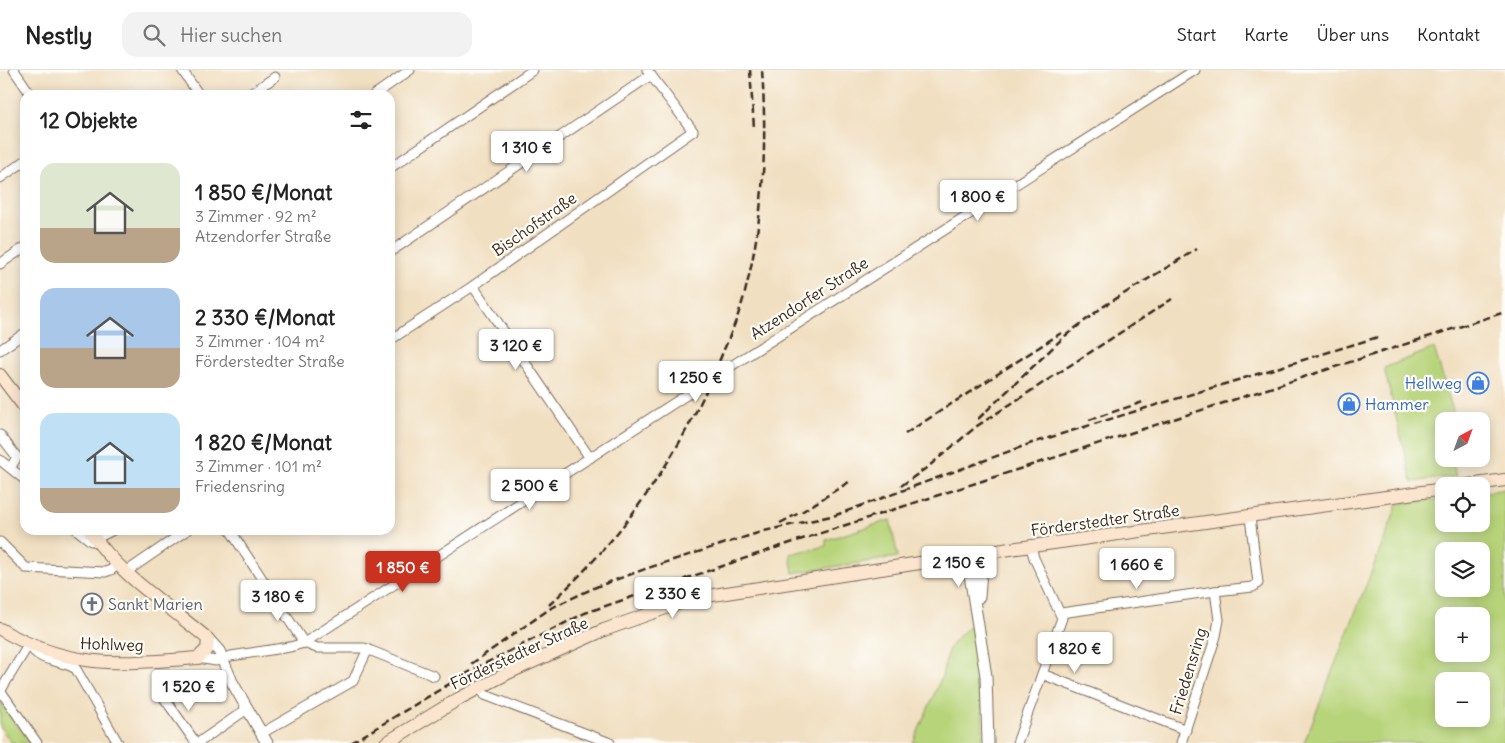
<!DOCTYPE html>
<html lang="de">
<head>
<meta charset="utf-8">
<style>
	:root { --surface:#fff; --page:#f2f2f2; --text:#222; --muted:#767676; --line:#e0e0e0; --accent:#c8321e }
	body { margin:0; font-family:Delius,sans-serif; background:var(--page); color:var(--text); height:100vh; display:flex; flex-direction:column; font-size:19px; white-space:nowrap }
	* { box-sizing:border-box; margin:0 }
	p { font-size:16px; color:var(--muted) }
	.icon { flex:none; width:28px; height:28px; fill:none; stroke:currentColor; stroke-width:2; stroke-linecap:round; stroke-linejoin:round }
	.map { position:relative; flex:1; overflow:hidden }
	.sheet { position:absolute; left:20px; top:20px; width:375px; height:445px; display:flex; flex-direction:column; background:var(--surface); border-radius:15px; box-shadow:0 2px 12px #0003 }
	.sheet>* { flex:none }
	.needle { width:32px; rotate:41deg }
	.buttons { position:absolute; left:1435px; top:342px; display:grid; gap:10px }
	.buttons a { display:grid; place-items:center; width:55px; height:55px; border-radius:10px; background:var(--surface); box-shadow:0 2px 12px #0003; font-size:25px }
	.price { position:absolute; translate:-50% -42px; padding:0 11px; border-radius:5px; background:#fff; color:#222; font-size:16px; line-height:32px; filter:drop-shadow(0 1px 2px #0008) }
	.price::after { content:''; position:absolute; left:50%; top:30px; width:15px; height:11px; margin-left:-8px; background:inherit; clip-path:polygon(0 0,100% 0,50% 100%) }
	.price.current { background:var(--accent); color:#fff }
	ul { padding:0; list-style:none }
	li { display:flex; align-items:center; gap:15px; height:125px; padding:0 20px }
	li span { display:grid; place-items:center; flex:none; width:140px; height:100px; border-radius:15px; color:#555 }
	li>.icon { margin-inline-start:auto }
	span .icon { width:60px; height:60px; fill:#fffc; stroke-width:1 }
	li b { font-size:21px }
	h2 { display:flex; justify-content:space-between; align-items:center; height:60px; padding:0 20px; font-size:21px }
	header { display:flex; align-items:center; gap:30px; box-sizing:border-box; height:70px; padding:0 25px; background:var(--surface); border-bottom:1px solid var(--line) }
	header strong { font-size:24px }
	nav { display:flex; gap:28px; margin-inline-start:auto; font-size:18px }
	.search { width:350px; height:45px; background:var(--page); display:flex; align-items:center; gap:12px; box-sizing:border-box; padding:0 18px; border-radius:15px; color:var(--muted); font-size:19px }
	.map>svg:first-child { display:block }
	.green { fill:#b8d47a; stroke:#7a7f4c; fill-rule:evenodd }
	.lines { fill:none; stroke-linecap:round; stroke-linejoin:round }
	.minor-casing { stroke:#7b6957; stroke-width:11 }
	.tertiary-casing { stroke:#7b6957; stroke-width:13 }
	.secondary-casing { stroke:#7b6957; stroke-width:14 }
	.minor { stroke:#fff; stroke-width:9 }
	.tertiary { stroke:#fff; stroke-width:11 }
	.secondary { stroke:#fbe5cf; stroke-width:12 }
	.rail { stroke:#3b2a1e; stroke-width:2.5; stroke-dasharray:8 4; stroke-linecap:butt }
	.labels { text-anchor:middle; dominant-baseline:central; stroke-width:4.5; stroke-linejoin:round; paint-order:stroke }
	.street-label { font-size:16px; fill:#3b2a1e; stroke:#fdfcf7 }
	.shop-label { font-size:16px; fill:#366cbe; stroke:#fdfcf7; text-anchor:end }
	.worship-label { font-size:16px; fill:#5b616d; stroke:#fdfcf7; text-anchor:start }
</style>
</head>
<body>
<header>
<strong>Nestly</strong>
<div class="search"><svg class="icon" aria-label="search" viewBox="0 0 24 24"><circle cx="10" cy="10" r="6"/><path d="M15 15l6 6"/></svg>Hier suchen</div>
<nav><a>Start</a><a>Karte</a><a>Über uns</a><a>Kontakt</a></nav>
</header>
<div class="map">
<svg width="1505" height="673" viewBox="0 0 1505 673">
	<rect width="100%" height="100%" fill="#fdfcf7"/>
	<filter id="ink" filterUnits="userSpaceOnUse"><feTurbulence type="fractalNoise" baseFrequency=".02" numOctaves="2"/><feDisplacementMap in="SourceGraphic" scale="10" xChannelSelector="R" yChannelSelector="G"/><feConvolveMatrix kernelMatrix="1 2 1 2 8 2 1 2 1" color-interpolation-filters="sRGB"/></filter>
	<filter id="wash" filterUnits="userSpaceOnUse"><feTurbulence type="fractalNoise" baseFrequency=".0096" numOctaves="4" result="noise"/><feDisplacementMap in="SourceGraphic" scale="20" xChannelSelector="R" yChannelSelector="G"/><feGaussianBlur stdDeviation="1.12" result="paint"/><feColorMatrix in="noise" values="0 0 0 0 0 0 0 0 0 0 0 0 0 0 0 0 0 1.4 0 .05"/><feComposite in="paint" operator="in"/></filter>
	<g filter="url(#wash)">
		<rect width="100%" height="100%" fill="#f1dfc1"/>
		<g class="green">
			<polygon points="1434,278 1456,351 1444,351 1444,389 1452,389 1456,406 1412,412 1384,298"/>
			<path d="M1505,419V673H1304L1398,434L1444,428V454H1481V423ZM1481,481V519H1444V481ZM1481,546V584H1444V546ZM1481,611V649H1444V611Z"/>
			<polygon points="890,450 898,487 793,503 790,484 826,476 826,470"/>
			<polygon points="971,555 982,626 983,673 913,673 942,606 948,581 954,571"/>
			<polygon points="0,631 30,673 12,673 0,657"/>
		</g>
	</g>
	<g filter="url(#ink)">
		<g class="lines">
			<g class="minor-casing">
				<g id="minor">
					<polyline points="14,0 31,25"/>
					<polyline points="182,0 199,25"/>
					<polyline points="249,25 275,7"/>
					<polyline points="374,25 410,0"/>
					<polyline points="390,98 533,0"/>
					<polyline points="0,108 25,91"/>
					<polyline points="390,182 651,5"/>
					<polyline points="0,194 25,177"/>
					<polyline points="473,216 590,388"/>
					<polyline points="390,270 473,216 693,61 647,0"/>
					<polyline points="0,280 25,263"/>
					<polyline points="0,365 17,387 11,397"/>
					<polyline points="0,390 25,410"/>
					<polyline points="77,460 91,471 113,460"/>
					<polyline points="230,460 304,573 317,578 364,578 434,606"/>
					<polyline points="0,472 26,498 105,502 111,500 118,494"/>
					<polyline points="1031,477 1034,488 1062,548 1042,604"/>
					<polyline points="126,502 187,460"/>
					<polyline points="1061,543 1215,521"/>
					<path d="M29,574C38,593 60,589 76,599L118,673"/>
					<polyline points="198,588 216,591 231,586 290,577 304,573 725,300 1195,0"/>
					<polyline points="479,617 485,625 498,630 610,673"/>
					<polyline points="0,620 37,673"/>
					<polyline points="1,620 29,574"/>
					<polyline points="162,625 196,673"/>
					<polyline points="262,663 353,611 368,579"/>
					<polyline points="198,673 247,639"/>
					<polyline points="1017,673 1042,604 1186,660"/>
					<polyline points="1181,673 1216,566 1219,550 1215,521 1253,517 1258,513 1250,447"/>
				</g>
			</g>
			<g class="tertiary-casing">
				<g id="tertiary">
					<polyline points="967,486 986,606 988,673"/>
					<polyline points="979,527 981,501 993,482"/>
					<polyline points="208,569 219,581 232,612 267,673"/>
				</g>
			</g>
			<g class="secondary-casing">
				<g id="secondary">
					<polyline points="0,305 25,338"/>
					<polyline points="1461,416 1505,410"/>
					<path d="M0,559C70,600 120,594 198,588L207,579L208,569C166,533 122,508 89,460"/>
					<polyline points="386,673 460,628 510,602 604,560 694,528 1010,479 1444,419"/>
				</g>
			</g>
			<use href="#minor" class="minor"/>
			<use href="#tertiary" class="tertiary"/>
			<use href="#secondary" class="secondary"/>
			<g class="rail">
				<polyline points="750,0 754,58"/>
				<polyline points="978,349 1065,266 1104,236 1197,179"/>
				<polyline points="1089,350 1146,331"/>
				<polyline points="905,364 1061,263"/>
				<polyline points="901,416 929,396 977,356 1172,229"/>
				<polyline points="780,453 803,441 852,410"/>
				<path d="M549,535C627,464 684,379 723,282C732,261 741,240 746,218C764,148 767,72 762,0"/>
				<polyline points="471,594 551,538 596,517 648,498 764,461 836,445 1032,373 1378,267"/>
				<polyline points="351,673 476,598 585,543 781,476 1505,242"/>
			</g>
		</g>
	</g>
	<defs>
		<g id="shop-ring" transform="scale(1.125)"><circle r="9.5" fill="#fdfcf7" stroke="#3f7fe0" stroke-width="1.5"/><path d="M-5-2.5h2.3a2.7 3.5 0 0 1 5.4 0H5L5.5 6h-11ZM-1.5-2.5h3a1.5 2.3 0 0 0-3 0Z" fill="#3f7fe0"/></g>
		<g id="church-ring" transform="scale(1.125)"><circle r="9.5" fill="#fdfcf7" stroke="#6b7280" stroke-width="1.5"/><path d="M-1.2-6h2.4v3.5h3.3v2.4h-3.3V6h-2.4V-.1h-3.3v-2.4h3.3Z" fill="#6b7280"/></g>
	</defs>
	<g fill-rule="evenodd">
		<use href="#shop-ring" x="1478" y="313"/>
		<use href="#shop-ring" x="1349" y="334"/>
		<use href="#church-ring" x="92" y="534"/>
	</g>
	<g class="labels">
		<g class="street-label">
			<text transform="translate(534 154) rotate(-35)">Bischofstraße</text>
			<text transform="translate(809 228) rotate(-33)">Atzendorfer Straße</text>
			<text transform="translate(1105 450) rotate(-8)">Förderstedter Straße</text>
			<text transform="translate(112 574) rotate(2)">Hohlweg</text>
			<text transform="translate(519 583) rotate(-25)">Förderstedter Straße</text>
			<text transform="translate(1188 601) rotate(-73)">Friedensring</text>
		</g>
		<g class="shop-label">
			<text x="1462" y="313">Hellweg</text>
			<text x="1365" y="334" text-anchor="start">Hammer</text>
		</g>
		<g class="worship-label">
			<text x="108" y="534">Sankt Marien</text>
		</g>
	</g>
</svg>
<div class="buttons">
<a><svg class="needle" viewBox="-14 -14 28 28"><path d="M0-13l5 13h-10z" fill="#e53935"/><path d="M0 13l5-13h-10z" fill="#767676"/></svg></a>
<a><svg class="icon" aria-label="locate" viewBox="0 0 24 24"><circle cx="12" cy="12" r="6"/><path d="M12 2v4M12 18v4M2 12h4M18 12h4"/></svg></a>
<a><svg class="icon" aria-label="layers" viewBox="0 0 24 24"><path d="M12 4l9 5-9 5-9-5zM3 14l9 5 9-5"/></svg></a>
<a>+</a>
<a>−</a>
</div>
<b class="price" style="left:527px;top:103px">1 310 €</b>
<b class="price" style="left:978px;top:152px">1 800 €</b>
<b class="price" style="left:516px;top:301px">3 120 €</b>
<b class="price" style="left:696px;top:333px">1 250 €</b>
<b class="price" style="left:530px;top:441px">2 500 €</b>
<b class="price" style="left:959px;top:518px">2 150 €</b>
<b class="price" style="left:1137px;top:520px">1 660 €</b>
<b class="price current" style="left:403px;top:523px">1 850 €</b>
<b class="price" style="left:673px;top:549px">2 330 €</b>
<b class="price" style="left:278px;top:552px">3 180 €</b>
<b class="price" style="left:1075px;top:604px">1 820 €</b>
<b class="price" style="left:189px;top:642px">1 520 €</b>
<section class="sheet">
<h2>12 Objekte<svg class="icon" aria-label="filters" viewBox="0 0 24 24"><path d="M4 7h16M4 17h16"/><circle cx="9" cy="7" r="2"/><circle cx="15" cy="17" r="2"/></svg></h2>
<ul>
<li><span style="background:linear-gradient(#dfe7d0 65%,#b9a48a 0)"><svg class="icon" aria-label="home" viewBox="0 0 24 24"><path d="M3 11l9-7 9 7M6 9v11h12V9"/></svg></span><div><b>1 850 €/Monat</b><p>3 Zimmer · 92 m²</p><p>Atzendorfer Straße</p></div></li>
<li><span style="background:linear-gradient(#a9c7e8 60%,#b9a48a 0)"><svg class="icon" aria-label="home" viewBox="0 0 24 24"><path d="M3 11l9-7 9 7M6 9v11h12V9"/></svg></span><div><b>2 330 €/Monat</b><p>3 Zimmer · 104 m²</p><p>Förderstedter Straße</p></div></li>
<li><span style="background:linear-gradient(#bfe0f5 75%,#b9a48a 0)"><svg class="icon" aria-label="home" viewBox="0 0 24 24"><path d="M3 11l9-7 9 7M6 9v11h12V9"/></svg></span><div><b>1 820 €/Monat</b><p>3 Zimmer · 101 m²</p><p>Friedensring</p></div></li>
</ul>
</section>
</div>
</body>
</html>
